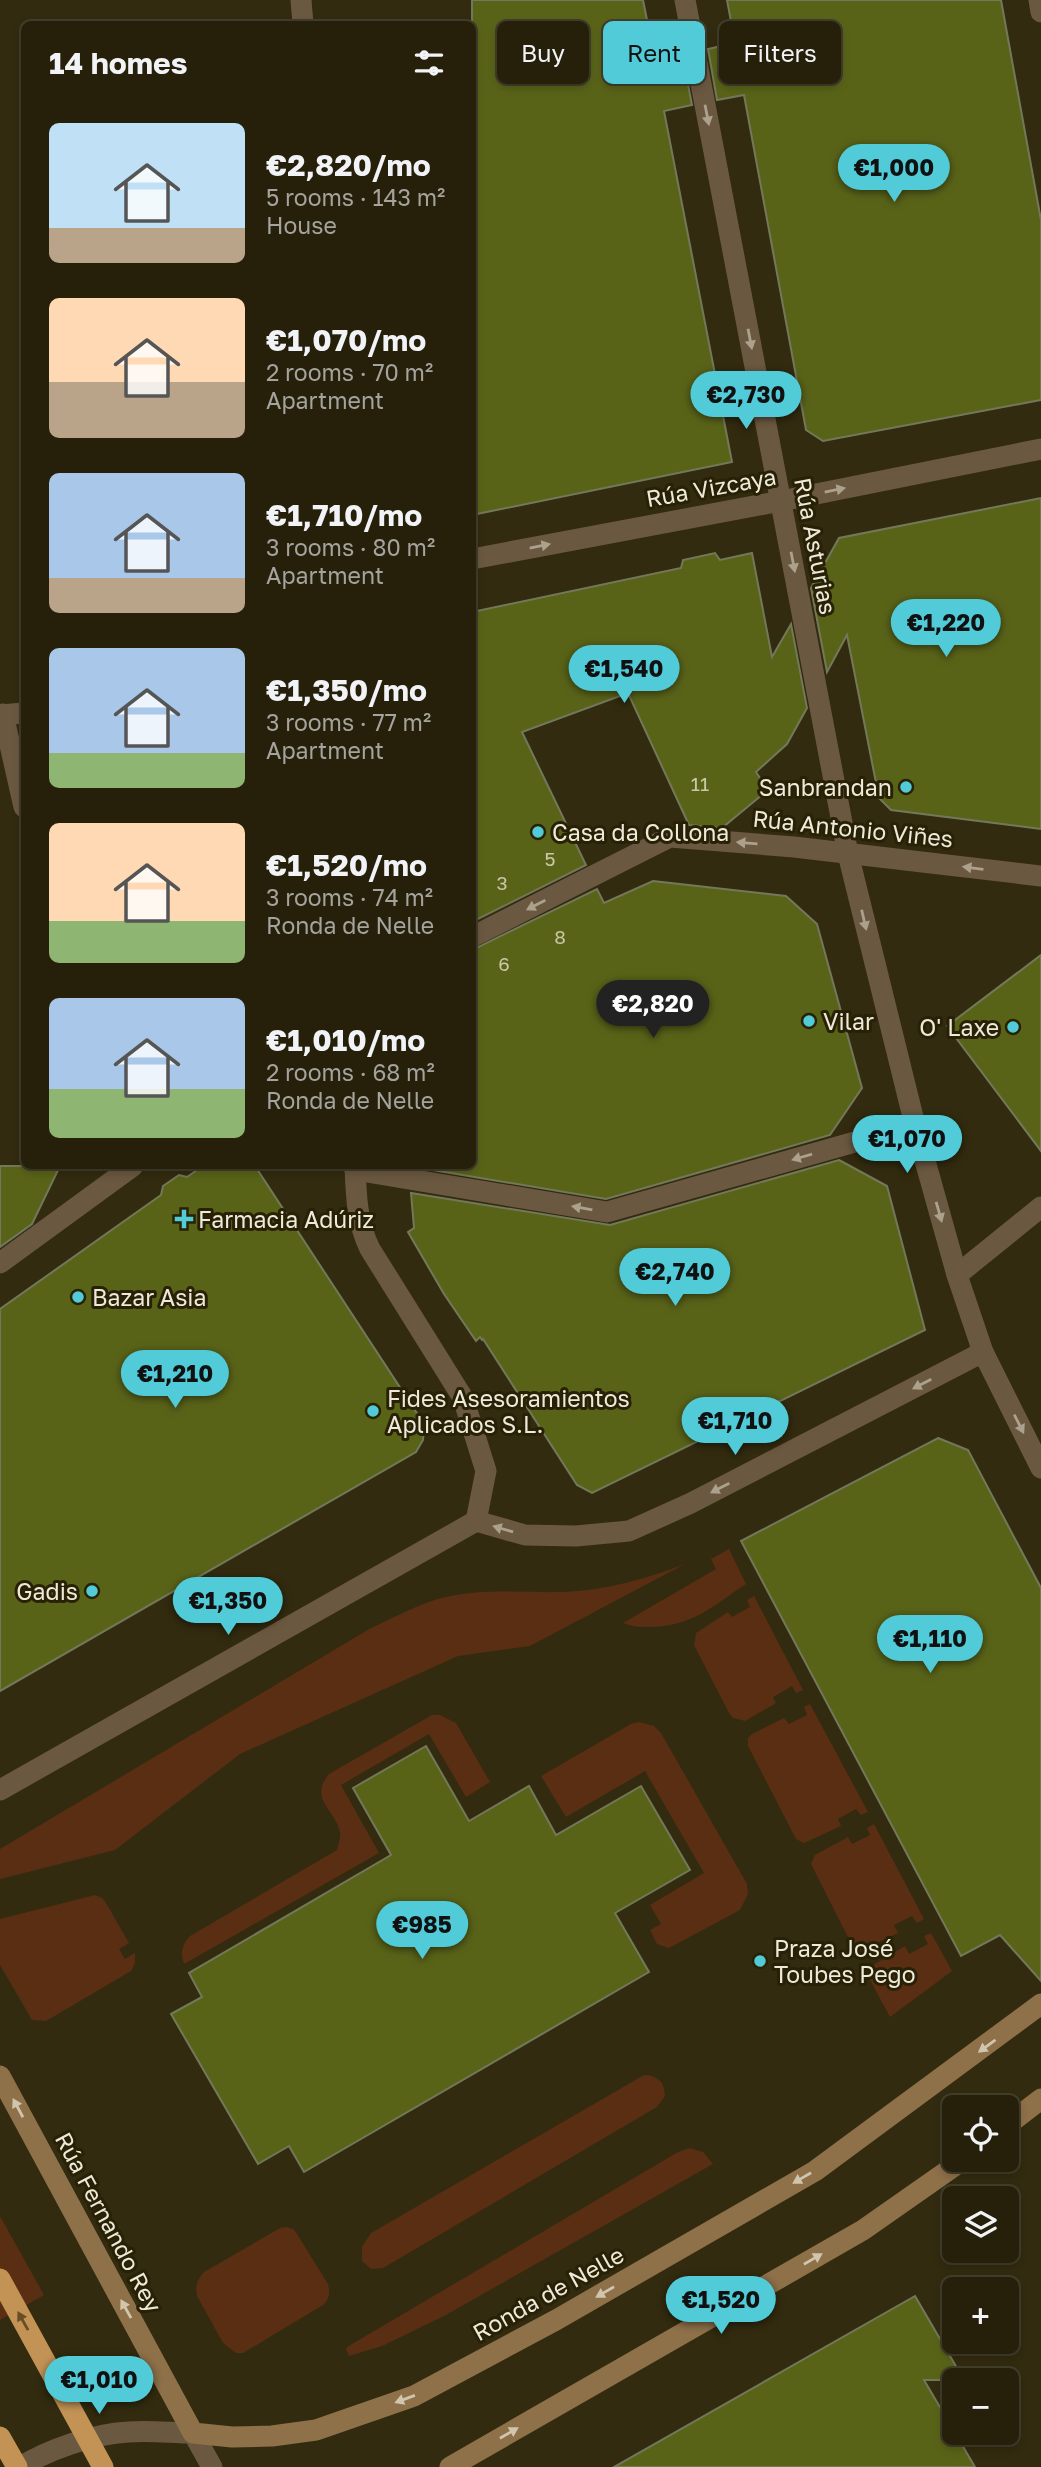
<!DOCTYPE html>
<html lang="en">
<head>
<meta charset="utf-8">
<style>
	:root { --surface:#26200b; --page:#322d19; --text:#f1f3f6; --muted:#a4a39d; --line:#423e2c; --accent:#52cbd9 }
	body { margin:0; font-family:"Golos Text",sans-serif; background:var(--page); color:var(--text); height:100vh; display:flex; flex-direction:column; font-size:26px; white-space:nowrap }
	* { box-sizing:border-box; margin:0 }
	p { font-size:23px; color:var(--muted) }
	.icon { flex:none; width:38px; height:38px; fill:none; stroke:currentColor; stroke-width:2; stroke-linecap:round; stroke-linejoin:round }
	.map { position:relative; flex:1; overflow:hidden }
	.panel { position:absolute; left:21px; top:21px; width:455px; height:1148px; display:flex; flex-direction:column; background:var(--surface); border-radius:10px; box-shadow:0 4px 10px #0003,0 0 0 2px var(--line) }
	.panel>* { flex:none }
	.hud { position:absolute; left:497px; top:21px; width:438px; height:63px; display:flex; gap:14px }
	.controls { position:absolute; left:942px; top:2095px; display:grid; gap:14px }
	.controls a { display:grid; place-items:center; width:77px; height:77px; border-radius:10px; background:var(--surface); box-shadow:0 4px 10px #0003,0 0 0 2px var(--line); font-size:35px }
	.price { position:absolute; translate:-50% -60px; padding:0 16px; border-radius:24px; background:var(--accent); color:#111; font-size:23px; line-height:46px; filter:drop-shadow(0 2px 4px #0008) }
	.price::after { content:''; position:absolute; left:50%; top:42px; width:21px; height:16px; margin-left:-10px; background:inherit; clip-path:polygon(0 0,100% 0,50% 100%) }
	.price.active { background:#222; color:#fff }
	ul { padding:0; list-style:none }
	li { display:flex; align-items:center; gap:21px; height:175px; padding:0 28px }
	li span { display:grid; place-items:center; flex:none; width:196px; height:140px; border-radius:10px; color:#555 }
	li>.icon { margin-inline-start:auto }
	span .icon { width:84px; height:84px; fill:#fffc; stroke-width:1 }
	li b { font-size:30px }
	h2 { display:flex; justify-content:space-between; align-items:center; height:84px; padding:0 28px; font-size:30px }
	.tag { padding:0 24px; border-radius:10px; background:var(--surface); box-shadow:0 4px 10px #0003,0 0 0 2px var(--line); font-size:24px; line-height:63px }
	.tag.active { background:var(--accent); color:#111 }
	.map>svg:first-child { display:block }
	.green { fill:#5a2e13 }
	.building { fill:#596318; stroke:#73785b; stroke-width:2 }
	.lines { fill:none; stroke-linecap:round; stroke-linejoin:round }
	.lane { stroke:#6b5840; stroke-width:21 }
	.street { stroke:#6b5840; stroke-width:21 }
	.secondary { stroke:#8e7049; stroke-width:21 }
	.highway { stroke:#c29355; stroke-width:21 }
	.highway-bridge { stroke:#c29355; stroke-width:21 }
	.oneway { fill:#aca18d }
	.oneway2 { fill:#d1c5ae }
	.oneway3 { fill:#664f25 }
	.poi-dot { fill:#52cbd9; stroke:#282105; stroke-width:2.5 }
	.labels { text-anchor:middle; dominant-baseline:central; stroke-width:6; stroke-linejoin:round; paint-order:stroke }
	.number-label { font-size:19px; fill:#c9c8aa }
	.street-label { font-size:23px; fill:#eeeada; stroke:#282105 }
	.poi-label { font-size:23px; fill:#eeeada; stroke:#282105; text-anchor:start }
</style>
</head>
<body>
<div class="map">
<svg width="1041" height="2467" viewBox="0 0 1041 2467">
	<rect width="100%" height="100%" fill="#322b0f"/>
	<g class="green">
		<path d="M729,1549L746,1584C713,1606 693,1626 651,1627C641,1627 633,1627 623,1623L716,1569L711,1559Z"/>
		<path d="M685,1564L530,1646L458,1656L240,1754L115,1850L0,1879V1849L371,1628C395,1617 420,1603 446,1597C486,1588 524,1593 564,1592C607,1590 645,1579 685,1564Z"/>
		<polygon points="754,1596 803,1690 796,1693 792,1686 773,1697 776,1703 745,1721 733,1718 729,1713 694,1645 696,1633 728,1612 732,1617 750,1607 747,1600"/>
		<polygon points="810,1704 868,1812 861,1815 856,1809 838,1819 841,1826 804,1843 796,1839 748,1746 748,1738 752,1734 784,1718 789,1724 807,1715 804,1707"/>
		<path d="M432,1715H440L456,1723L490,1782L466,1797L429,1734L341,1785L379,1853L184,1964C180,1952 182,1945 190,1936L337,1850C338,1845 341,1838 340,1832C335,1809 308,1799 329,1774Z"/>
		<polygon points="639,1722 654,1726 661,1733 747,1884 748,1894 740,1910 669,1948 657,1944 650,1930 661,1924 650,1905 704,1873 645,1771 566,1817 541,1776 631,1724"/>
		<polygon points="874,1824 924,1919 917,1923 912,1916 894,1925 898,1933 861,1950 852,1945 811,1864 815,1855 848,1837 852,1844 870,1835 867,1828"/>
		<polygon points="95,1895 102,1898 106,1903 129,1943 119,1949 125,1959 135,1953 135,1963 131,1971 46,2021 32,2020 0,1965 0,1919"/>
		<polygon points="931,1933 952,1971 890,2017 869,1978 870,1967 905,1946 909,1954 928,1944 924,1936"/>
		<path d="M644,2075C659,2076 664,2082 665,2096L657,2107L383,2268L371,2269L362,2261V2247L371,2233Z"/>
		<polygon points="690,2148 703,2152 713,2164 444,2316 382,2346 349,2356 346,2349 347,2347 678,2152"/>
		<polygon points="0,2216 44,2295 0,2320"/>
		<path d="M286,2227L293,2229L297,2234L328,2284C330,2293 330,2298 323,2305L243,2353H236L223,2343L197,2296C195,2286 197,2280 204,2272L280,2228Z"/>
	</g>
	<g class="building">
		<polygon points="472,0 643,0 655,60 682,54 692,105 664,111 732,462 472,515"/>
		<polygon points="727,0 1001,0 1041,220 1041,400 823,441 806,430 744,95 717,100 708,49 735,43"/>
		<polygon points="1041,498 1041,829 891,810 879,798 847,635 827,672 811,588 839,538"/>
		<polygon points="715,553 720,560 752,553 772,657 791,624 807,708 787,744 756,772 768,790 722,828 689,825 628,693 522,732 586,865 472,922 472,612 681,568 683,560"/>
		<polygon points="653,881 786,896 817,924 862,1088 830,1135 606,1199 409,1166 472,1166 472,950 597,889 604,903"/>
		<polygon points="1041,955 1041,1151 947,1026"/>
		<polygon points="839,1160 887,1186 925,1330 592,1493 577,1485 483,1339 482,1340 480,1337 476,1341 444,1294 408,1232 414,1228 411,1193 610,1225"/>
		<polygon points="0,1166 60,1166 32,1224 0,1247"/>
		<polygon points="203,1166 255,1166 422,1421 424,1429 423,1440 416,1452 0,1691 0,1309 161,1195 163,1186 179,1175 187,1177"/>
		<polygon points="938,1438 968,1450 1041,1588 1041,1981 1000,1935 961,1956 741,1541"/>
		<polygon points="426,1746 469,1821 529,1786 556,1835 641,1786 690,1870 615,1913 649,1972 304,2172 289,2146 258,2164 171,2014 202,1997 189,1973 391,1855 353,1788"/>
		<polygon points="915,2296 964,2380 924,2380 975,2467 614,2467"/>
	</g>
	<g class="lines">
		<polyline class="lane" points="957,1275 1041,1207"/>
		<g class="street">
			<polyline points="301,0 303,24"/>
			<polyline points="685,0 848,854 915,1125 957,1275 983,1352 1041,1468"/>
			<polyline points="1039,0 1041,12"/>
			<polyline points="472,559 781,501 1041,449"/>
			<polyline points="3,714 24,807"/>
			<polyline points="0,715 24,713"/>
			<polyline points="472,937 670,837 794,847 1041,876"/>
			<path d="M355,1166C356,1195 357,1223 370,1249L463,1398L486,1471L476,1521"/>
			<polyline points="355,1170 607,1212 915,1125"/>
			<polyline points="0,1263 133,1166"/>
			<polyline points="0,1790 476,1521 525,1535 576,1536 629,1531 691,1503 983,1352"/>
			<path d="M20,2467C50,2449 93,2434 128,2432C149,2430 172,2433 193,2433L212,2467"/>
		</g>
		<g class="secondary">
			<polyline points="0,2076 193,2433 232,2437 272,2436 316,2430 414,2396 556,2320 815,2171 1041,2004"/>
			<polyline points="1006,2126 1041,2099"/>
			<polyline points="450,2467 863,2230 963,2160"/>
		</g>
		<polyline class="highway" points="0,2437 17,2467"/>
		<polyline class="highway-bridge" points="0,2279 103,2467"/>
	</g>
	<defs><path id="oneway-solid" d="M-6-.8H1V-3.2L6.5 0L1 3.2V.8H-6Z" transform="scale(1.75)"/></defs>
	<g class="oneway">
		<use href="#oneway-solid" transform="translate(707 115) rotate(79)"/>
		<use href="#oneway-solid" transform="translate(750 339) rotate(79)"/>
		<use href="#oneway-solid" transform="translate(835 490) rotate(-11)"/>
		<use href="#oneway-solid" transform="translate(540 546) rotate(-11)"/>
		<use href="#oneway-solid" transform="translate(793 562) rotate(79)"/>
		<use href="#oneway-solid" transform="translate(747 843) rotate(-175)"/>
		<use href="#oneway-solid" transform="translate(973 868) rotate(-173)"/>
		<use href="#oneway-solid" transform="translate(536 905) rotate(153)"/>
		<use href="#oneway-solid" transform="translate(864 920) rotate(77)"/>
		<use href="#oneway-solid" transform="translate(802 1157) rotate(164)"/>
		<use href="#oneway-solid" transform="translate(582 1208) rotate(-170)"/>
		<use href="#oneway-solid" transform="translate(939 1212) rotate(74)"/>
		<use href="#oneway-solid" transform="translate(922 1384) rotate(153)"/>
		<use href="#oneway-solid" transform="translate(1019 1424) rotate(63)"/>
		<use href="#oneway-solid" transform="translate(720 1488) rotate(153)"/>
		<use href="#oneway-solid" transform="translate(503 1529) rotate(-164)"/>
	</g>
	<g class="oneway2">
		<use href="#oneway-solid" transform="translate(987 2046) rotate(144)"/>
		<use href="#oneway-solid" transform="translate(18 2108) rotate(-118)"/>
		<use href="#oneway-solid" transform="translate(802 2178) rotate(150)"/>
		<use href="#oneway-solid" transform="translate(813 2259) rotate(-30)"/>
		<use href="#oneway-solid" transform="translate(605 2292) rotate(150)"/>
		<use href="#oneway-solid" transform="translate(126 2309) rotate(-119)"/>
		<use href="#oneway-solid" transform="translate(405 2399) rotate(160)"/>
		<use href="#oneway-solid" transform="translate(509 2433) rotate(-30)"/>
	</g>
	<use class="oneway3" href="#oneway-solid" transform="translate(23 2321) rotate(-119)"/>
	<g class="poi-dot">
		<circle cx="906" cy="787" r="7"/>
		<circle cx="538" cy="832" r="7"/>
		<circle cx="809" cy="1021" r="7"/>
		<circle cx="1013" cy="1027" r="7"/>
		<path d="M180.5 1208.5h7v7h7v7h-7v7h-7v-7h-7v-7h7z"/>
		<circle cx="78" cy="1297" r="7"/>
		<circle cx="373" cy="1411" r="7"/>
		<circle cx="92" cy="1591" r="7"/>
		<circle cx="760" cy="1961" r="7"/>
	</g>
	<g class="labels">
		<g class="number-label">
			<text x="700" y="783">11</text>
			<text x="550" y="858">5</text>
			<text x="502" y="882">3</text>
			<text x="560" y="936">8</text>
			<text x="504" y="963">6</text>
		</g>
		<g class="street-label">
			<text transform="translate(711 487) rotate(-10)">Rúa Vizcaya</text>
			<text transform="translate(816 546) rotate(79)">Rúa Asturias</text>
			<text transform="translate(853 828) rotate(6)">Rúa Antonio Viñes</text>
			<text transform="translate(109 2222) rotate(62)">Rúa Fernando Rey</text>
			<text transform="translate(548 2293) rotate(-29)">Ronda de Nelle</text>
		</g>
		<g class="poi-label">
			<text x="892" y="787" text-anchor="end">Sanbrandan</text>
			<text x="552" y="832">Casa da Collona</text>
			<text x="823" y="1021">Vilar</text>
			<text x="999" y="1027" text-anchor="end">O' Laxe</text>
			<text x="198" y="1219">Farmacia Adúriz</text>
			<text x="92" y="1297">Bazar Asia</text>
			<text x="387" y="1398">Fides Asesoramientos<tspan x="387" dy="26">Aplicados S.L.</tspan></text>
			<text x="78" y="1591" text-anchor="end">Gadis</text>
			<text x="774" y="1948">Praza José<tspan x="774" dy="26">Toubes Pego</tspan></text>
		</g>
	</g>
</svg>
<div class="controls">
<a><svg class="icon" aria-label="locate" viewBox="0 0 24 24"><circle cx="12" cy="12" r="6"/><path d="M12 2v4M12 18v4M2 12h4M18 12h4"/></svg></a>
<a><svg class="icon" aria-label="layers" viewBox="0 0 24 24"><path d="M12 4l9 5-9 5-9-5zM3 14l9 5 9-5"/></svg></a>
<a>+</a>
<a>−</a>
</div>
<b class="price" style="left:894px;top:204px">€1,000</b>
<b class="price" style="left:746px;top:431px">€2,730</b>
<b class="price" style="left:946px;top:659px">€1,220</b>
<b class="price" style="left:624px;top:705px">€1,540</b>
<b class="price active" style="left:653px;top:1040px">€2,820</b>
<b class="price" style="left:907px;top:1175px">€1,070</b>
<b class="price" style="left:675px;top:1308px">€2,740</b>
<b class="price" style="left:175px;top:1410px">€1,210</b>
<b class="price" style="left:735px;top:1457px">€1,710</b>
<b class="price" style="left:228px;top:1637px">€1,350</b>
<b class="price" style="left:930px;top:1675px">€1,110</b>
<b class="price" style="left:422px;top:1961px">€985</b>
<b class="price" style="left:721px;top:2336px">€1,520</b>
<b class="price" style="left:99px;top:2416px">€1,010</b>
<div class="hud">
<a class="tag">Buy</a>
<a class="tag active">Rent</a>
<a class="tag">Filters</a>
</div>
<section class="panel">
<h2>14 homes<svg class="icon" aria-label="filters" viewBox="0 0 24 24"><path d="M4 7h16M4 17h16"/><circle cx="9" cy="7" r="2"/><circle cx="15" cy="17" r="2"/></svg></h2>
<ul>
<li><span style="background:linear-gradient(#bfe0f5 75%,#b9a48a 0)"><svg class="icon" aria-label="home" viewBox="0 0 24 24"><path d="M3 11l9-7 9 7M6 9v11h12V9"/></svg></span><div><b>€2,820/mo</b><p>5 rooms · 143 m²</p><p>House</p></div></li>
<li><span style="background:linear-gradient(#ffd9b3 60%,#b9a48a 0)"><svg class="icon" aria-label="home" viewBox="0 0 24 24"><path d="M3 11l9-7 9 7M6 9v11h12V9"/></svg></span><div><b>€1,070/mo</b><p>2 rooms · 70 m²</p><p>Apartment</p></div></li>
<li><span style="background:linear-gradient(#a9c7e8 75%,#b9a48a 0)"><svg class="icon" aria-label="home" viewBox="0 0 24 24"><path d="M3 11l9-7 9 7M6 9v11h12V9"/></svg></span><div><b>€1,710/mo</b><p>3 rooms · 80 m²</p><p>Apartment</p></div></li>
<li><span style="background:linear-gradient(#a9c7e8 75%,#8fb573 0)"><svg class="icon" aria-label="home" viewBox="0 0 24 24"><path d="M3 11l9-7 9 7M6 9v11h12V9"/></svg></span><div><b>€1,350/mo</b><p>3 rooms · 77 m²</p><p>Apartment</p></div></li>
<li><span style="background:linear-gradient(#ffd9b3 70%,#8fb573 0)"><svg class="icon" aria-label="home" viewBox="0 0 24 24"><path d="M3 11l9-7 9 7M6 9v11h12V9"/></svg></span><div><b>€1,520/mo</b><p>3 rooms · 74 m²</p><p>Ronda de Nelle</p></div></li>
<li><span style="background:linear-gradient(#a9c7e8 65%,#8fb573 0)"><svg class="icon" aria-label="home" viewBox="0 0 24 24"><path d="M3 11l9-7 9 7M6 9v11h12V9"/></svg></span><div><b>€1,010/mo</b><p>2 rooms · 68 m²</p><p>Ronda de Nelle</p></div></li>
</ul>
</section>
</div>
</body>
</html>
